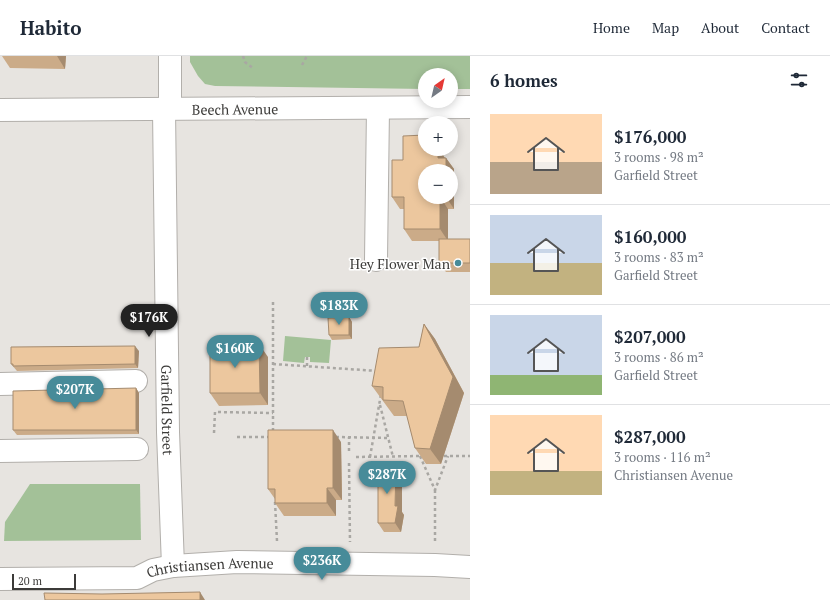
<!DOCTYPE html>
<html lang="en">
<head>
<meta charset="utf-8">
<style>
	:root { --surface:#fff; --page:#f2f2f3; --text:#1f2937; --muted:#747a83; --line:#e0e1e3; --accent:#478b99 }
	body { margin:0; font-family:"PT Serif",serif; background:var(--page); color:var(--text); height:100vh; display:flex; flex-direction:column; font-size:15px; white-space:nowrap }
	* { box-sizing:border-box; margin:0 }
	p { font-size:13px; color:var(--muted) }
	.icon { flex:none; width:22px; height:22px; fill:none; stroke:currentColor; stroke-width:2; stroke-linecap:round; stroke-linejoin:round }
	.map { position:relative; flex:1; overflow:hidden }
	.drawer { display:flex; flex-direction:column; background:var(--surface); width:360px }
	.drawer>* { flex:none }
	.needle { width:26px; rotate:34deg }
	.fabs { position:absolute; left:418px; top:12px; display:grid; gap:8px }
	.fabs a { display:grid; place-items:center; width:40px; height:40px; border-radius:50%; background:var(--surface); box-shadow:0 2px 10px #0003; font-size:20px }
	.scale { position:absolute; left:12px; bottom:10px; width:64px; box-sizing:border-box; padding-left:4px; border:2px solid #3c3b39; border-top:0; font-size:11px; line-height:14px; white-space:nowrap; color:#3c3b39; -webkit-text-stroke:3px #fff; paint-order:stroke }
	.price { position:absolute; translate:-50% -34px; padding:0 9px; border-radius:14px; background:var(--accent); color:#fff; font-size:13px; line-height:26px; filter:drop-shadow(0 1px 2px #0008) }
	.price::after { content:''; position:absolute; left:50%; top:24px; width:12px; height:9px; margin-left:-6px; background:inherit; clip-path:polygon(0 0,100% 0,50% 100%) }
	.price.current { background:#222; color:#fff }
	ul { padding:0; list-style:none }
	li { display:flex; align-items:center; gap:12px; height:100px; padding:0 20px }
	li+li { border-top:1px solid var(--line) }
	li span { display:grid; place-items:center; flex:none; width:112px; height:80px; border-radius:0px; color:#555 }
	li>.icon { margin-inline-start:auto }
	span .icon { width:48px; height:48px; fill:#fffc; stroke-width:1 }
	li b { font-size:17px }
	h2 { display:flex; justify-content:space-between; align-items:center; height:48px; padding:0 20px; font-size:17px }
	header { display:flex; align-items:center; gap:24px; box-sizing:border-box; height:56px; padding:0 20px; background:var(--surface); border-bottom:1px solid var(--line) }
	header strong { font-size:19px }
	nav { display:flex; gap:22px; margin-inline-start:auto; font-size:14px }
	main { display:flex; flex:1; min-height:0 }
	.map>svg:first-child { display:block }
	.green { fill:#a3c198 }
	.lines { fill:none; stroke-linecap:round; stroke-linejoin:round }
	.minor-casing { stroke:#b2afab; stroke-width:24 }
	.path { stroke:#a9a7a3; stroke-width:2.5; stroke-dasharray:3 3; stroke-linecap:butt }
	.minor { stroke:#fff; stroke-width:22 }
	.wall { fill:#cbab88 }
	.shaded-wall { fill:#a58b6f }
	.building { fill:#ecc79e; stroke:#a58b6f }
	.poi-dot { fill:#478b99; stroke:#fff; stroke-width:1.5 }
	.labels { text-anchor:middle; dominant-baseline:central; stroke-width:3; stroke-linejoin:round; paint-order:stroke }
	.street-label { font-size:14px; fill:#3c3b39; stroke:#fff }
	.poi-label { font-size:14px; fill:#3c3b39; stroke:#fff; text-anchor:end }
</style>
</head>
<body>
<header>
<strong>Habito</strong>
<nav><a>Home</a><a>Map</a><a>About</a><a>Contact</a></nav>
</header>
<main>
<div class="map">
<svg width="470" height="544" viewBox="0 0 470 544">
	<rect width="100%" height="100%" fill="#e7e4e0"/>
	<g class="green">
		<polygon points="190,0 470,0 470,33 451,33 451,19 425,19 425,33 215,30 205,28 198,20 190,6"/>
		<polygon points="285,280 331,284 329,307 310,306 310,301 305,301 304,307 283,305"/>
		<polygon points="30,428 140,428 141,484 4,485 5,466"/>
	</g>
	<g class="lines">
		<g class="minor-casing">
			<g id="minor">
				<path id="s1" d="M164,53L168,376L173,510"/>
				<polyline points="170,53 170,0"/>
				<path id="s2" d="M0,54L470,51"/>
				<polyline points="376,204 378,52"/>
				<polyline points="0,328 136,325"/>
				<polyline points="0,395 137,393"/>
				<path id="s3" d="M0,523L137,522L153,514L173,510L237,506L435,509L470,511"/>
			</g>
		</g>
		<g class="path">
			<polyline points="243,0 245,6 254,13"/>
			<polyline points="302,9 307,0"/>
			<polyline points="273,246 273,377"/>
			<polyline points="273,308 378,315"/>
			<polyline points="307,310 307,301"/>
			<polyline points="380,349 393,401"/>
			<polyline points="214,377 215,356 273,357"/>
			<polyline points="237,381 271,381"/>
			<polyline points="336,381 388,382"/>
			<polyline points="349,395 349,381"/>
			<polyline points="420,400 435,434 448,400"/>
			<polyline points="444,400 470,400"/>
			<polyline points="356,401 421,400"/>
			<polyline points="370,401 381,338"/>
			<polyline points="349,407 350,486"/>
			<polyline points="435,434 435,488"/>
			<polyline points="275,446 277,485"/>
		</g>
		<use href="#minor" class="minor"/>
	</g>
	<g class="wall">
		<polygon points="2,0 66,0 65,13 10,12"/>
		<polygon points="425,93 439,93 445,102 446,102 454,113 454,153 448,153 448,183 470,183 470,216 446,216 439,207 439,185 412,185 404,173 404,153 400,153 392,141 403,104"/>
		<polygon points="349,261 352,266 352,283 332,284 329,279"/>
		<polygon points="424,268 435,283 464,337 441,408 426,408 415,392 407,360 394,360 372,330 419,291"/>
		<polygon points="139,295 138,312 17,315 11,308"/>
		<polygon points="268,301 268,349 219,350 210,337"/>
		<polygon points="136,332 139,337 139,378 17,379 13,374"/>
		<polygon points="341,386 342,444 336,444 336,460 284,460 275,447 275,443 268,433"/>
		<polygon points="402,420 402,456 404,459 401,476 384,476 378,467"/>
	</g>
	<g class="shaded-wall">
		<polygon points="57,0 66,0 65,13"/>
		<polygon points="438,93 439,93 446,104 446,102 454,113 454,153 446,141 451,141 451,115 446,115 438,102"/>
		<polygon points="440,141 448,153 448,185 440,173"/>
		<polygon points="349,261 352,266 352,283 349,279"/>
		<polygon points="424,268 435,283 464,337 441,408 430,393"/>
		<polygon points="259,288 268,301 268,349 260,337"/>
		<polygon points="135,290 139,295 138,312 135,308"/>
		<polygon points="136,332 139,337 139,378 136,374"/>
		<polygon points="333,374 341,386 342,444 333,432"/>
		<polygon points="396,411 402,420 402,456 404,459 401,476 395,467"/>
		<polygon points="327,432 336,444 336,460 327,447"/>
		<polygon points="200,536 205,544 200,544"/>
	</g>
	<g class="building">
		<polygon points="425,79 425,93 438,93 438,102 446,102 446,115 425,115 425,141 446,141 440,141 440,173 404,173 404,141 392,141 392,104 403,104 403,80"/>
		<rect x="439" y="183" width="31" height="24"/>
		<polygon points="349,261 349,279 329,279 328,262"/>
		<polygon points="424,268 453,321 430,393 415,392 403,345 383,344 383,331 372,330 379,292 419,291"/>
		<polygon points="210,288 259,288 260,337 210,337"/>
		<polygon points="135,290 135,308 13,310 13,308 11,308 11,291"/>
		<polygon points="136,332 136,374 13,374 13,335"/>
		<polygon points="268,374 333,374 333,432 327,432 327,447 275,447 275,433 268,433"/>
		<polygon points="378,411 396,411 395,450 398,450 395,467 378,467"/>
		<polygon points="200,536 200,544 45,544 44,537 102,538"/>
	</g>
	<circle class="poi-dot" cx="458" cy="207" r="4"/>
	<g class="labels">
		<g class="street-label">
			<text stroke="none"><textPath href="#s2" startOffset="235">Beech Avenue</textPath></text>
			<text stroke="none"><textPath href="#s1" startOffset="301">Garfield Street</textPath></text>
			<text stroke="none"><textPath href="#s3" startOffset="212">Christiansen Avenue</textPath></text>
		</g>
		<g class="poi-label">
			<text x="450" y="207">Hey Flower Man</text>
		</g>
	</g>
</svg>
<div class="fabs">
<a><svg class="needle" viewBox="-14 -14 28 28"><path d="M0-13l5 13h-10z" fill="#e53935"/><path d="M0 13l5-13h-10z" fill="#747a83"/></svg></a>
<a>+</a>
<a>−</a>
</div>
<div class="scale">20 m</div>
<b class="price" style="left:339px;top:270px">$183K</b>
<b class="price current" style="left:149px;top:282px">$176K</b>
<b class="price" style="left:235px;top:313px">$160K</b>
<b class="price" style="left:75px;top:354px">$207K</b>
<b class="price" style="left:387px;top:439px">$287K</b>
<b class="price" style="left:322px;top:525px">$236K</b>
</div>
<section class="drawer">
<h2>6 homes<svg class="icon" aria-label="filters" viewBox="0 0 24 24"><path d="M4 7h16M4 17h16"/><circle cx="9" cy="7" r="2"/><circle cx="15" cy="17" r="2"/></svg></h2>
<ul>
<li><span style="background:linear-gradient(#ffd9b3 60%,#b9a48a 0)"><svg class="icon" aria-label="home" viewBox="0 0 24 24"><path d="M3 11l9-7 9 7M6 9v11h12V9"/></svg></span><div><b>$176,000</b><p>3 rooms · 98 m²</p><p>Garfield Street</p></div></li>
<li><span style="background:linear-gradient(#c9d6e8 60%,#c2b280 0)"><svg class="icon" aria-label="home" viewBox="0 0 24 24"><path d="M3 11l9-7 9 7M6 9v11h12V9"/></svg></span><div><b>$160,000</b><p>3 rooms · 83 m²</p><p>Garfield Street</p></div></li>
<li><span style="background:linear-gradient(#c9d6e8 75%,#8fb573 0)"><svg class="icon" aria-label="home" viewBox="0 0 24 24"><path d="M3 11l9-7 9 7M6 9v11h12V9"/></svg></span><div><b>$207,000</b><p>3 rooms · 86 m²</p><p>Garfield Street</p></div></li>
<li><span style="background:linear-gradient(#ffd9b3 70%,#c2b280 0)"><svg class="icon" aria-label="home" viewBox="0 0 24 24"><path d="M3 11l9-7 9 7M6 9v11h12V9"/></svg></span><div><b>$287,000</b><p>3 rooms · 116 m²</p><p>Christiansen Avenue</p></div></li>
</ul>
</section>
</main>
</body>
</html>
